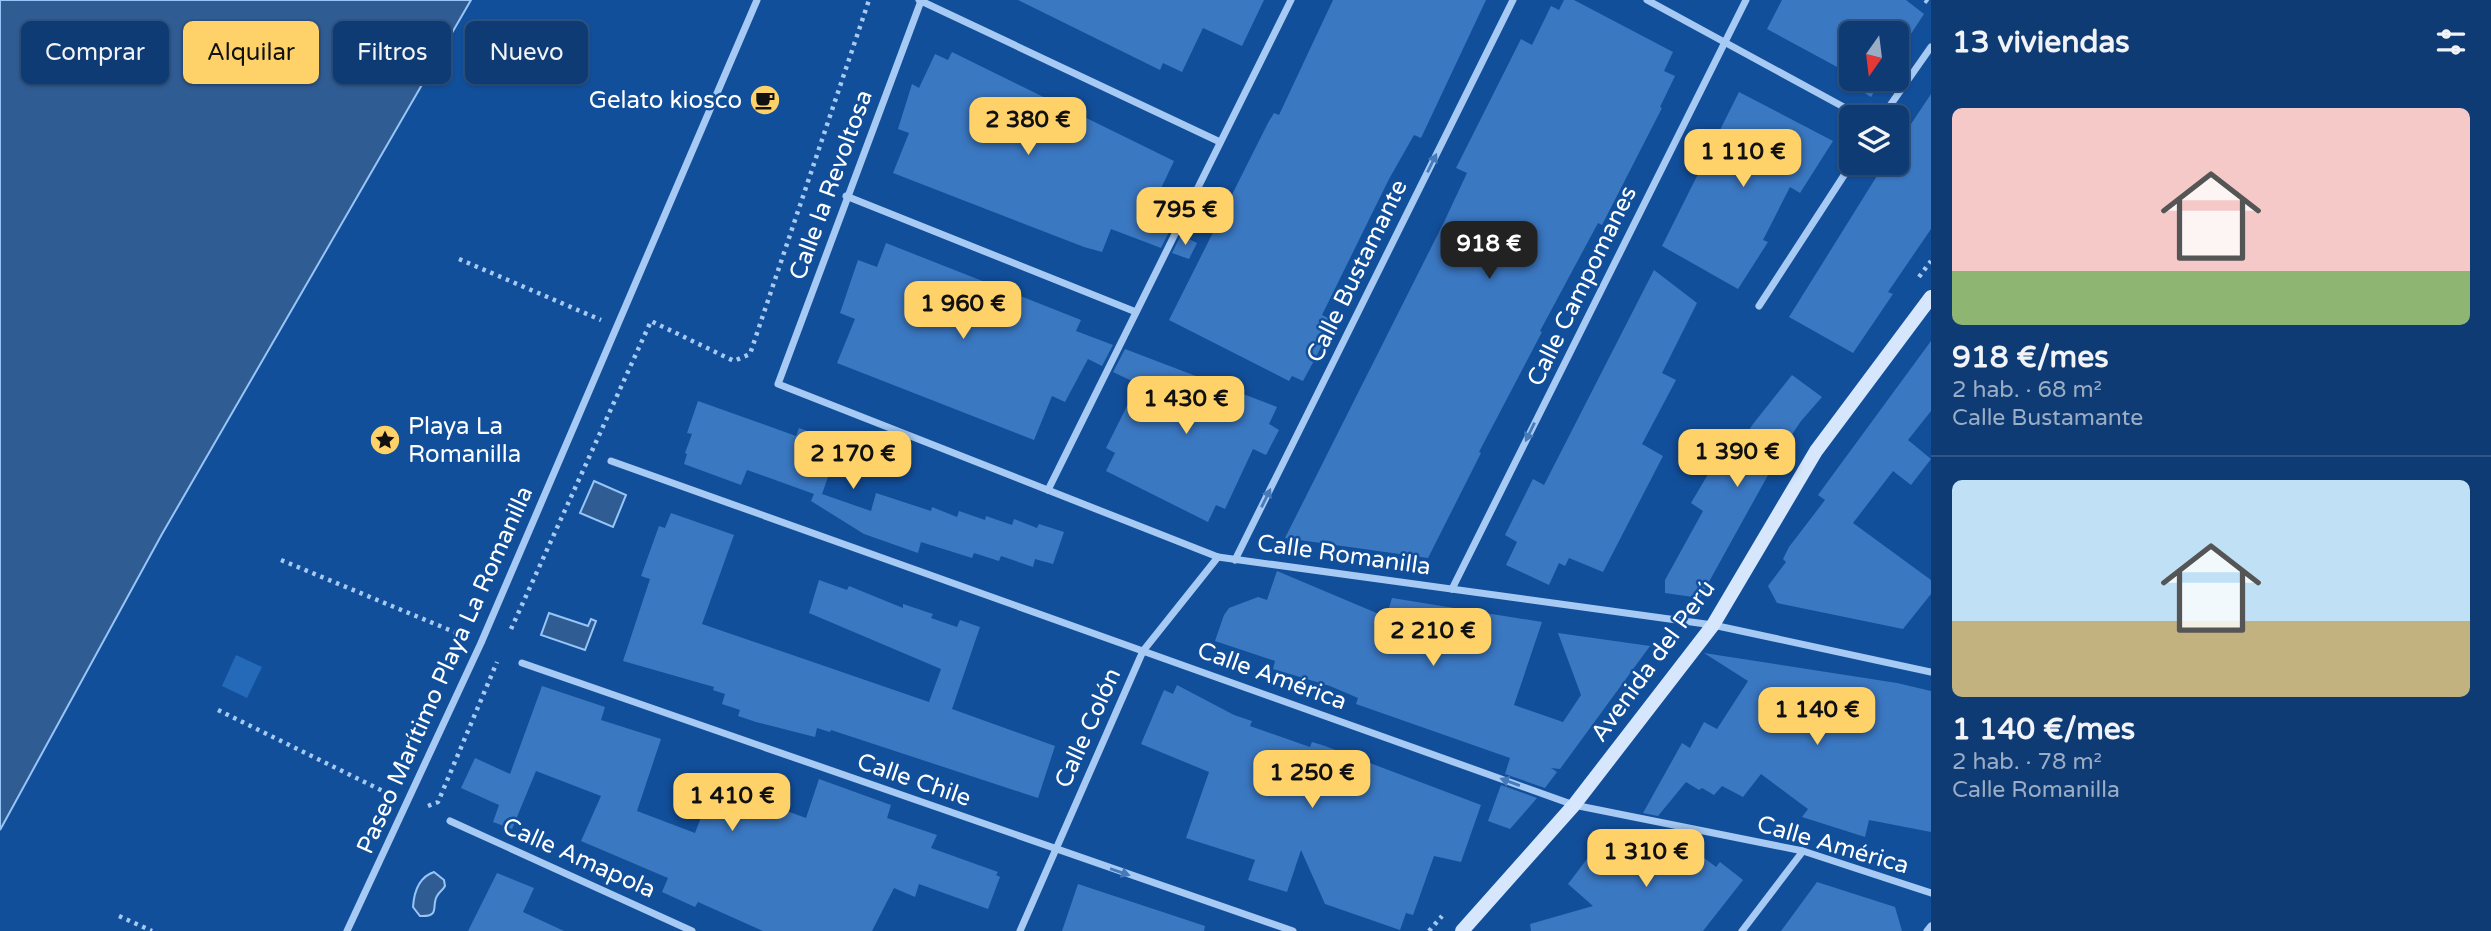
<!DOCTYPE html>
<html lang="es">
<head>
<meta charset="utf-8">
<style>
	:root { --surface:#0e3b74; --page:#1c467c; --text:#f1f3f6; --muted:#9badc5; --line:#2e5586; --accent:#ffd269 }
	body { margin:0; font-family:"Varela Round",sans-serif; background:var(--page); color:var(--text); height:100vh; display:flex; flex-direction:column; font-size:26px; white-space:nowrap }
	* { box-sizing:border-box; margin:0 }
	p { font-size:23px; color:var(--muted) }
	.icon { flex:none; width:38px; height:38px; fill:none; stroke:currentColor; stroke-width:2; stroke-linecap:round; stroke-linejoin:round }
	.map { position:relative; flex:1; overflow:hidden }
	.details { display:flex; flex-direction:column; background:var(--surface); width:560px }
	.details>* { flex:none }
	.hud { position:absolute; left:21px; top:21px; width:665px; height:63px; display:flex; gap:14px }
	.needle { width:46px; rotate:194deg }
	.controls { position:absolute; left:1839px; top:21px; display:grid; gap:14px }
	.controls a { display:grid; place-items:center; width:70px; height:70px; border-radius:10px; background:var(--surface); box-shadow:0 2px 5px #0004,0 0 0 2px var(--line); font-size:35px }
	.price { position:absolute; translate:-50% -60px; padding:0 16px; border-radius:14px; background:var(--accent); color:#111; font-size:23px; line-height:46px; filter:drop-shadow(0 2px 4px #0008) }
	.price::after { content:''; position:absolute; left:50%; top:42px; width:21px; height:16px; margin-left:-10px; background:inherit; clip-path:polygon(0 0,100% 0,50% 100%) }
	.price.selected { background:#222; color:#fff }
	ul { padding:0; list-style:none }
	li { display:grid; align-content:center; gap:14px; height:371px; padding:0 21px }
	li+li { border-top:2px solid var(--line) }
	li span { display:grid; place-items:center; height:217px; border-radius:10px; color:#555 }
	li>.icon { margin-inline-start:auto }
	span .icon { width:126px; height:126px; fill:#fffc; stroke-width:1 }
	li b { font-size:30px }
	h2 { display:flex; justify-content:space-between; align-items:center; height:84px; padding:0 21px; font-size:30px }
	.chip { padding:0 24px; border-radius:10px; background:var(--surface); box-shadow:0 2px 5px #0004,0 0 0 2px var(--line); font-size:24px; line-height:63px }
	.chip.selected { background:var(--accent); color:#111 }
	main { display:flex; flex:1; min-height:0 }
	.map>svg:first-child { display:block }
	.green { fill:#2569b9 }
	.water { fill:#305c94; stroke:#98c5f7; stroke-width:2 }
	.building { fill:#3b78c2 }
	.lines { fill:none; stroke-linecap:round; stroke-linejoin:round }
	.path { stroke:#a6caf4; stroke-width:4.5; stroke-dasharray:3.5 5; stroke-linecap:butt }
	.street { stroke:#a6caf4; stroke-width:7 }
	.secondary { stroke:#d6e7fd; stroke-width:14 }
	.oneway { fill:#467aba }
	.labels { text-anchor:middle; dominant-baseline:central; stroke-width:5; stroke-linejoin:round; paint-order:stroke }
	.poi-label { font-size:24px; fill:#fff; stroke:#124f9b; text-anchor:end }
	.street-label { font-size:24px; fill:#fff; stroke:#124f9b }
</style>
</head>
<body>
<main>
<div class="map">
<svg width="1931" height="931" viewBox="0 0 1931 931">
	<rect width="100%" height="100%" fill="#124f9b"/>
	<polygon class="green" points="236,655 262,667 247,698 222,686"/>
	<g class="water">
		<polygon points="0,0 471,0 162,534 0,830"/>
		<polygon points="594,481 626,495 613,527 580,513"/>
		<polygon points="549,613 588,626 591,619 596,621 585,650 541,635"/>
		<path d="M434,872L444,880L445,886C443,890 439,892 437,896C431,906 441,917 420,916L413,907C414,892 419,877 434,872Z"/>
	</g>
	<g class="building">
		<polygon points="1018,0 1264,0 1242,46 1203,28 1182,72 1163,63 1160,70"/>
		<polygon points="1333,0 1486,0 1421,138 1414,135 1389,179 1322,315 1334,321 1317,355 1303,381 1292,376 1289,381 1169,320 1268,123 1274,113 1279,115"/>
		<polygon points="1564,0 1574,0 1673,52 1664,71 1675,76 1660,107 1662,108 1602,225 1598,223 1540,331 1542,332 1479,452 1481,453 1428,558 1285,538 1444,222 1467,173 1456,168 1521,39 1532,45 1551,6 1559,10"/>
		<polygon points="1782,0 1906,0 1924,14 1897,55 1897,33 1852,33 1852,75 1767,29"/>
		<polygon points="952,52 1174,161 1147,218 1170,230 1161,248 1111,229 1102,252 1084,247 893,173 909,133 898,129 912,84 919,88 935,54 948,60"/>
		<polygon points="1852,77 1852,79 1882,79 1871,97 1848,83"/>
		<polygon points="1739,92 1833,141 1800,193 1790,187 1763,240 1768,242 1738,289 1662,246"/>
		<polygon points="1931,94 1931,229 1888,292 1893,294 1853,353 1789,317 1885,163 1897,163 1897,145"/>
		<polygon points="1181,235 1197,243 1189,259 1172,253"/>
		<polygon points="886,243 1081,320 1076,331 1113,345 1102,366 1088,359 1065,402 1052,396 1034,440 837,363 855,319 840,313 858,260 877,267"/>
		<polygon points="1654,270 1697,303 1662,373 1676,380 1642,444 1663,456 1603,572 1569,558 1565,566 1559,563 1549,585 1506,565 1517,542 1505,535 1533,479 1544,485"/>
		<polygon points="1931,341 1931,411 1908,440 1931,459 1911,485 1893,471 1853,523 1931,580 1931,594 1903,629 1777,603 1768,586 1786,562 1783,559 1789,547 1825,500 1818,495"/>
		<polygon points="1125,349 1277,407 1269,424 1279,430 1266,455 1253,449 1225,509 1216,505 1208,522 1106,471 1115,453 1106,448 1138,384 1113,372"/>
		<polygon points="1792,375 1822,397 1801,421 1783,448 1700,598 1665,593 1665,580 1703,511 1691,503 1717,459 1726,465 1753,424"/>
		<polygon points="698,401 796,436 799,428 840,443 822,494 871,511 876,493 931,511 932,507 957,517 959,511 985,520 986,516 1012,525 1014,519 1037,528 1039,524 1064,532 1053,564 1035,559 1033,567 1001,556 999,561 974,553 972,558 921,542 918,553 864,534 811,501 814,494 747,470 741,485 684,464 687,454 685,453 692,434 687,433"/>
		<polygon points="671,513 734,535 702,624 929,702 941,669 809,613 819,580 847,590 849,586 903,608 903,604 933,614 931,618 957,627 960,620 980,627 952,709 1055,746 1038,798 831,730 830,732 817,728 815,737 756,722 738,716 740,710 722,704 725,694 713,690 714,687 623,661 650,579 641,576 659,526 665,528"/>
		<polygon points="1277,571 1386,617 1392,598 1542,622 1514,705 1563,722 1581,695 1558,633 1650,646 1560,769 1551,768 1557,772 1545,788 1505,774 1510,758 1356,704 1358,698 1330,686 1273,669 1275,661 1215,641 1224,615 1229,608 1258,597 1267,600"/>
		<polygon points="1704,653 1897,683 1931,691 1931,832 1869,820 1865,837 1802,817 1808,809 1761,774 1743,797 1722,786 1714,795 1702,788 1699,790 1686,782 1658,816 1643,813 1682,743 1690,748 1704,722 1717,729 1748,681"/>
		<polygon points="1177,685 1234,715 1252,721 1250,726 1310,747 1312,742 1325,746 1481,805 1461,862 1434,856 1413,915 1406,913 1400,930 1325,904 1301,850 1287,892 1248,880 1255,860 1186,838 1209,772 1141,744 1164,690 1173,694"/>
		<polygon points="542,686 605,707 601,720 661,739 637,811 695,833 708,799 738,810 743,795 806,818 819,779 891,805 887,818 937,835 931,848 998,872 996,875 1000,877 988,909 919,884 915,897 894,888 872,931 763,931 698,902 695,907 662,892 668,878 581,841 601,796 536,771 512,829 493,822 499,805 461,788 475,758 510,774"/>
		<polygon points="1501,785 1537,798 1510,829 1488,821"/>
		<polygon points="1621,832 1642,837 1655,848 1661,840 1690,847 1716,867 1720,862 1743,880 1703,931 1531,931 1530,924 1593,906 1568,884 1603,838 1612,844"/>
		<polygon points="497,873 534,888 523,912 564,931 468,931"/>
		<polygon points="1817,882 1895,907 1902,931 1781,931"/>
		<polygon points="1078,884 1205,926 1204,931 1062,931"/>
	</g>
	<g class="lines">
		<g class="path">
			<polyline points="1925,0 1931,5"/>
			<polyline points="459,259 601,320"/>
			<polyline points="1919,277 1931,261"/>
			<polyline points="281,560 464,636"/>
			<polyline points="511,629 651,321 734,361 750,354 869,0"/>
			<polyline points="218,710 391,795"/>
			<polyline points="428,806 438,802 497,662"/>
			<polyline points="119,916 152,931"/>
			<polyline points="1429,931 1442,916"/>
		</g>
		<g class="street">
			<polyline points="919,0 1220,142"/>
			<polyline points="1647,0 1862,117"/>
			<polyline points="921,1 778,384 1218,557 1713,625 1931,672"/>
			<polyline points="1882,117 1931,47"/>
			<polyline points="846,196 1136,312"/>
			<polyline points="1759,306 1852,163"/>
			<polyline points="611,461 1574,805 1803,851 1931,893"/>
			<polyline points="1048,490 1291,0"/>
			<polyline points="1235,560 1513,0"/>
			<polyline points="1452,589 1746,0"/>
			<polyline points="522,663 1293,931"/>
			<polyline points="450,821 692,931"/>
			<polyline points="347,931 481,643 757,0"/>
			<polyline points="1020,931 1143,651 1218,557"/>
			<polyline points="1742,931 1803,851"/>
			<polyline points="1927,931 1931,926"/>
		</g>
		<polyline class="secondary" points="1462,931 1574,805 1713,625 1816,451 1931,297"/>
	</g>
	<defs><path id="oneway-solid" d="M-6-.8H1V-3.2L6.5 0L1 3.2V.8H-6Z" transform="scale(1.75)"/></defs>
	<g class="oneway">
		<use href="#oneway-solid" transform="translate(1432 163) rotate(-64)"/>
		<use href="#oneway-solid" transform="translate(1530 432) rotate(116)"/>
		<use href="#oneway-solid" transform="translate(1266 498) rotate(-64)"/>
		<use href="#oneway-solid" transform="translate(1510 782) rotate(-160)"/>
		<use href="#oneway-solid" transform="translate(1120 872) rotate(19)"/>
	</g>
	<defs>
		<g id="cafe-disc" transform="scale(1.575)"><circle r="9.5" fill="#ffd269" stroke="#124f9b"/><path d="M-5.5-4.5H6V0H3Q3 3.5 0 3.5H-2.5Q-5.5 3.5-5.5 0ZM3-3.2v2h1.7v-2ZM-6 4.5H4V6H-6Z" fill="#111"/></g>
		<g id="sight-disc" transform="scale(1.575)"><circle r="9.5" fill="#ffd269" stroke="#124f9b"/><path d="M0-6L1.8-2.2L6-1.7L2.9 1.2L3.7 5.4L0 3.3L-3.7 5.4L-2.9 1.2L-6-1.7L-1.8-2.2Z" fill="#111"/></g>
	</defs>
	<g fill-rule="evenodd">
		<use href="#cafe-disc" x="765" y="100"/>
		<use href="#sight-disc" x="385" y="440"/>
	</g>
	<g class="labels">
		<g class="poi-label">
			<text x="742" y="100">Gelato kiosco</text>
			<text x="408" y="426" text-anchor="start">Playa La<tspan x="408" dy="28">Romanilla</tspan></text>
		</g>
		<g class="street-label">
			<text transform="translate(831 185) rotate(-70)">Calle la Revoltosa</text>
			<text transform="translate(1357 271) rotate(-64)">Calle Bustamante</text>
			<text transform="translate(1582 286) rotate(-64)">Calle Campomanes</text>
			<text transform="translate(1344 555) rotate(8)">Calle Romanilla</text>
			<text transform="translate(1653 661) rotate(-54)">Avenida del Perú</text>
			<text transform="translate(445 670) rotate(-66)">Paseo Marítimo Playa La Romanilla</text>
			<text transform="translate(1272 676) rotate(20)">Calle América</text>
			<text transform="translate(1088 728) rotate(-66)">Calle Colón</text>
			<text transform="translate(914 780) rotate(19)">Calle Chile</text>
			<text transform="translate(1833 845) rotate(16)">Calle América</text>
			<text transform="translate(579 858) rotate(24)">Calle Amapola</text>
		</g>
	</g>
</svg>
<div class="controls">
<a><svg class="needle" viewBox="-14 -14 28 28"><path d="M0-13l5 13h-10z" fill="#e53935"/><path d="M0 13l5-13h-10z" fill="#9badc5"/></svg></a>
<a><svg class="icon" aria-label="layers" viewBox="0 0 24 24"><path d="M12 4l9 5-9 5-9-5zM3 14l9 5 9-5"/></svg></a>
</div>
<b class="price" style="left:1028px;top:157px">2 380 €</b>
<b class="price" style="left:1743px;top:189px">1 110 €</b>
<b class="price" style="left:1185px;top:247px">795 €</b>
<b class="price selected" style="left:1489px;top:281px">918 €</b>
<b class="price" style="left:963px;top:341px">1 960 €</b>
<b class="price" style="left:1186px;top:436px">1 430 €</b>
<b class="price" style="left:1737px;top:489px">1 390 €</b>
<b class="price" style="left:853px;top:491px">2 170 €</b>
<b class="price" style="left:1433px;top:668px">2 210 €</b>
<b class="price" style="left:1817px;top:747px">1 140 €</b>
<b class="price" style="left:1312px;top:810px">1 250 €</b>
<b class="price" style="left:732px;top:833px">1 410 €</b>
<b class="price" style="left:1646px;top:889px">1 310 €</b>
<div class="hud">
<a class="chip">Comprar</a>
<a class="chip selected">Alquilar</a>
<a class="chip">Filtros</a>
<a class="chip">Nuevo</a>
</div>
</div>
<section class="details">
<h2>13 viviendas<svg class="icon" aria-label="filters" viewBox="0 0 24 24"><path d="M4 7h16M4 17h16"/><circle cx="9" cy="7" r="2"/><circle cx="15" cy="17" r="2"/></svg></h2>
<ul>
<li><span style="background:linear-gradient(#f6c9c9 75%,#8fb573 0)"><svg class="icon" aria-label="home" viewBox="0 0 24 24"><path d="M3 11l9-7 9 7M6 9v11h12V9"/></svg></span><div><b>918 €/mes</b><p>2 hab. · 68 m²</p><p>Calle Bustamante</p></div></li>
<li><span style="background:linear-gradient(#bfe0f5 65%,#c2b280 0)"><svg class="icon" aria-label="home" viewBox="0 0 24 24"><path d="M3 11l9-7 9 7M6 9v11h12V9"/></svg></span><div><b>1 140 €/mes</b><p>2 hab. · 78 m²</p><p>Calle Romanilla</p></div></li>
</ul>
</section>
</main>
</body>
</html>
